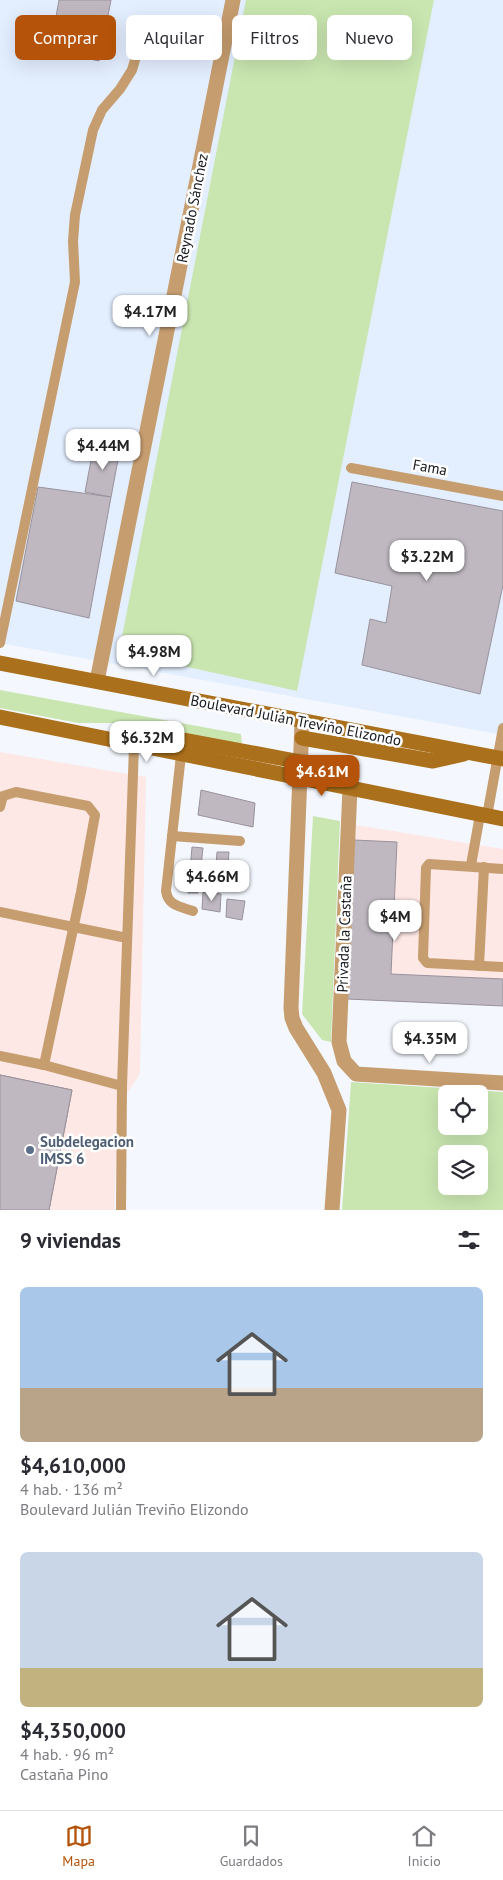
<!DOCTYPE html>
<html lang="es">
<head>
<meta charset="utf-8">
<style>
	:root { --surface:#fff; --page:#f7f7f7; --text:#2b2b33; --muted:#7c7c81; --line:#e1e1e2; --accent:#b45309 }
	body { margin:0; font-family:"PT Sans",sans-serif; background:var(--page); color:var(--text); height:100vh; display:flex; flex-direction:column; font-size:19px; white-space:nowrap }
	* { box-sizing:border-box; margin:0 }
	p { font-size:16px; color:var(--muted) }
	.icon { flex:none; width:28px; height:28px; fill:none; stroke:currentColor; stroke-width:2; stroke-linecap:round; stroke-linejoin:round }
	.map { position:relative; height:1210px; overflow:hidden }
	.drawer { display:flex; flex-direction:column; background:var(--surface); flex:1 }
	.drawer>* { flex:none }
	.guide { position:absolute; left:15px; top:15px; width:474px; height:45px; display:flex; gap:10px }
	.tools { position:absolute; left:438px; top:1085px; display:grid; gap:10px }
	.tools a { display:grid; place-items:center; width:50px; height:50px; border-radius:8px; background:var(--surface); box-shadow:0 5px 20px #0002; font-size:25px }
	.price { position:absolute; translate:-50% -42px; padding:0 11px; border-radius:10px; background:#fff; color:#222; font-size:16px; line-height:32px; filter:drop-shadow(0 1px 2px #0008) }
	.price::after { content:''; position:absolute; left:50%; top:30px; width:15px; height:11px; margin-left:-8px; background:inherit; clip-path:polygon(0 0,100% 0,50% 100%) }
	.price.selected { background:var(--accent); color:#fff }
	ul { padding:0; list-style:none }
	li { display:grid; align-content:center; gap:10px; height:265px; padding:0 20px }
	li span { display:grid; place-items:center; height:155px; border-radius:8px; color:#555 }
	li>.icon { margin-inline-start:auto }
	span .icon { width:90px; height:90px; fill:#fffc; stroke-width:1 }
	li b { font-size:21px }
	h2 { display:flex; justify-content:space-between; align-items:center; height:60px; padding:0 20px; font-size:21px }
	.pill { padding:0 18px; border-radius:8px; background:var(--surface); box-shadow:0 5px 20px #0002; font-size:18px; line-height:45px }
	.pill.selected { background:var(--accent); color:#fff }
	.dock { display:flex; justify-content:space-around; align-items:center; height:70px; border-top:1px solid var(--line); background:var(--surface); font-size:14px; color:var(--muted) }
	.dock a { display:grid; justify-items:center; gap:2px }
	.dock .selected { color:var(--accent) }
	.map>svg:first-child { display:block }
	.commercial { fill:#fde8e6 }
	.built { fill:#e3eeff }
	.green { fill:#c9e6b0; fill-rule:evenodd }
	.building { fill:#bfb8c1; stroke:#99929b }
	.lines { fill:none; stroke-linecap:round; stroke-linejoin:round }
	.lane { stroke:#c69d6f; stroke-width:10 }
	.street { stroke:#c69d6f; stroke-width:15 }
	.secondary { stroke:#ab701b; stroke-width:15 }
	.service-dot { fill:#5c6f8a; stroke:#fff; stroke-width:2 }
	.labels { text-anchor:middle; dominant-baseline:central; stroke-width:5; stroke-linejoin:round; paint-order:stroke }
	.street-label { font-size:15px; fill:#17191d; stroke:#fff }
	.service-label { font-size:15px; font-weight:bold; fill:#4e5e75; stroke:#fff; text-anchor:start }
</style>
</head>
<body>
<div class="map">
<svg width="503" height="1210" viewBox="0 0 503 1210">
	<rect width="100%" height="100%" fill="#f4f8fe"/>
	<g class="commercial">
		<polygon points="0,752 146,777 140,1074 119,1106 114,1210 0,1210"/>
		<polygon points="356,825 503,849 503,1006 347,999"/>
	</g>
	<polygon class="built" points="0,0 503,0 503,735 0,643"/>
	<g class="green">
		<polygon points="246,0 434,0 297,691 119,652"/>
		<polygon points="0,690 241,734 242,743 238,745 122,723 78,723 0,708"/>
		<polygon points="313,816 340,821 331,1042 322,1040 302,1014"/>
		<path d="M351,1082L503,1092V1210H342ZM446,1094H479V1126H446ZM446,1154H479V1186H446Z"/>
	</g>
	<g class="building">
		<polygon points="59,0 111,0 99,61 50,50"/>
		<polygon points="94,445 120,449 111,497 85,492"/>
		<polygon points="352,482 503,511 503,585 480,694 362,665 370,619 386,623 392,586 335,573"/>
		<polygon points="38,487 111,497 89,618 16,601"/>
		<polygon points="201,790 255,803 253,827 198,815"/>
		<polygon points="354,840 397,842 391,974 503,979 503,1006 347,999"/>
		<polygon points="192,847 203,848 198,893 188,893"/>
		<polygon points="217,852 229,852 227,878 215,877"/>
		<polygon points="203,892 221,894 220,912 202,909"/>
		<polygon points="227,899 245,901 242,920 226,917"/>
		<polygon points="0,1075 72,1090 49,1210 0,1210"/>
		<polygon points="0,1075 72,1090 49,1210 0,1210"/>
	</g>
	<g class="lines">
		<g class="lane">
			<polyline points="351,468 503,496"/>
			<polyline points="0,643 75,282 73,241 75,215 93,130 102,110 120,89 132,70 144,30"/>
			<path d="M181,755L166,891C168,906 181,907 193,911"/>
			<polyline points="0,807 3,796 16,792 88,806 95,815 81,892 44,1065"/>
			<polyline points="487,816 503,728"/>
			<polyline points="172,836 240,841"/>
			<polyline points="471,865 480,815"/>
			<polyline points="503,869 429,864 426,868 423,958 427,963 503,967"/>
			<polyline points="0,912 127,938"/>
			<polyline points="479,966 484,867"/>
			<polyline points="0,1056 44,1065 122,1086"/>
			<polyline points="121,1210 122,1086 134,746"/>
		</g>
		<g class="street">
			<polyline points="97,681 233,0"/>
			<polyline points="302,722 291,1008 292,1018 296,1028 324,1073 339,1110 332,1210"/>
			<polyline points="350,788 339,1042 344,1061 356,1074 503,1083"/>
		</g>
		<g class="secondary">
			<polyline points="0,663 503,759"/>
			<polyline points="0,717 503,819"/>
			<polyline points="302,738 433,761 464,754"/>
			<polyline points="134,746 157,735 301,762"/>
		</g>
	</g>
	<circle class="service-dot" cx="30" cy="1150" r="5"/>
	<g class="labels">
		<g class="street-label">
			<text transform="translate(192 208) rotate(-79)">Reynado Sánchez</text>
			<text transform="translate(430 467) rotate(10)">Fama</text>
			<text transform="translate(296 720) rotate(11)">Boulevard Julián Treviño Elizondo</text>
			<text transform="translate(344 934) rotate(-88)">Privada la Castaña</text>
		</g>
		<g class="service-label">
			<text x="40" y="1141">Subdelegacion<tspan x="40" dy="17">IMSS 6</tspan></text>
		</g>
	</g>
</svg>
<div class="tools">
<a><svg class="icon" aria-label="locate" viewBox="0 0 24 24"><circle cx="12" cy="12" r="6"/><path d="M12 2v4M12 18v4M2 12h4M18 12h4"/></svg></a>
<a><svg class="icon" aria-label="layers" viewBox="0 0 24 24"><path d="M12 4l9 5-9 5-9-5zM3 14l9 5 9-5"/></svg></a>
</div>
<b class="price" style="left:150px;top:337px">$4.17M</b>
<b class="price" style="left:103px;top:471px">$4.44M</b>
<b class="price" style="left:427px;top:582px">$3.22M</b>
<b class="price" style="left:154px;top:677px">$4.98M</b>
<b class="price" style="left:147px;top:763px">$6.32M</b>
<b class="price selected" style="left:322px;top:797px">$4.61M</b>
<b class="price" style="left:212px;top:902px">$4.66M</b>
<b class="price" style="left:395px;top:942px">$4M</b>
<b class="price" style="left:430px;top:1064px">$4.35M</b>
<div class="guide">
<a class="pill selected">Comprar</a>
<a class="pill">Alquilar</a>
<a class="pill">Filtros</a>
<a class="pill">Nuevo</a>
</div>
</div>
<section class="drawer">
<h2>9 viviendas<svg class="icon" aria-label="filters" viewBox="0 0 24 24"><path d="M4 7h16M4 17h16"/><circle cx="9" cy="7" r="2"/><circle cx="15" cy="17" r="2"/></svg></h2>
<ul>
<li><span style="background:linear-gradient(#a9c7e8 65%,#b9a48a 0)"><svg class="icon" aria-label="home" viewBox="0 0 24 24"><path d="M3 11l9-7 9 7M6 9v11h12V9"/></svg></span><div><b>$4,610,000</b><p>4 hab. · 136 m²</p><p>Boulevard Julián Treviño Elizondo</p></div></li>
<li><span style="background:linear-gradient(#c9d6e8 75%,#c2b280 0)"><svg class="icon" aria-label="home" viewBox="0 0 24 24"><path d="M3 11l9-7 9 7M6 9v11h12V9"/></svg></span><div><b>$4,350,000</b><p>4 hab. · 96 m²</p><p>Castaña Pino</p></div></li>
</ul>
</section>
<nav class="dock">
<a class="selected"><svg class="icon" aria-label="map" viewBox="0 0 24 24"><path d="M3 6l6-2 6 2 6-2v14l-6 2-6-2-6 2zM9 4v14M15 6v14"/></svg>Mapa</a>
<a><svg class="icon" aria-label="saved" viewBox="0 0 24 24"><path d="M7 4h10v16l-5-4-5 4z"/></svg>Guardados</a>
<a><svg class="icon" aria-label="home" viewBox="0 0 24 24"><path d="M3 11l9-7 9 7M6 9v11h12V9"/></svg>Inicio</a>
</nav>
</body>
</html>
